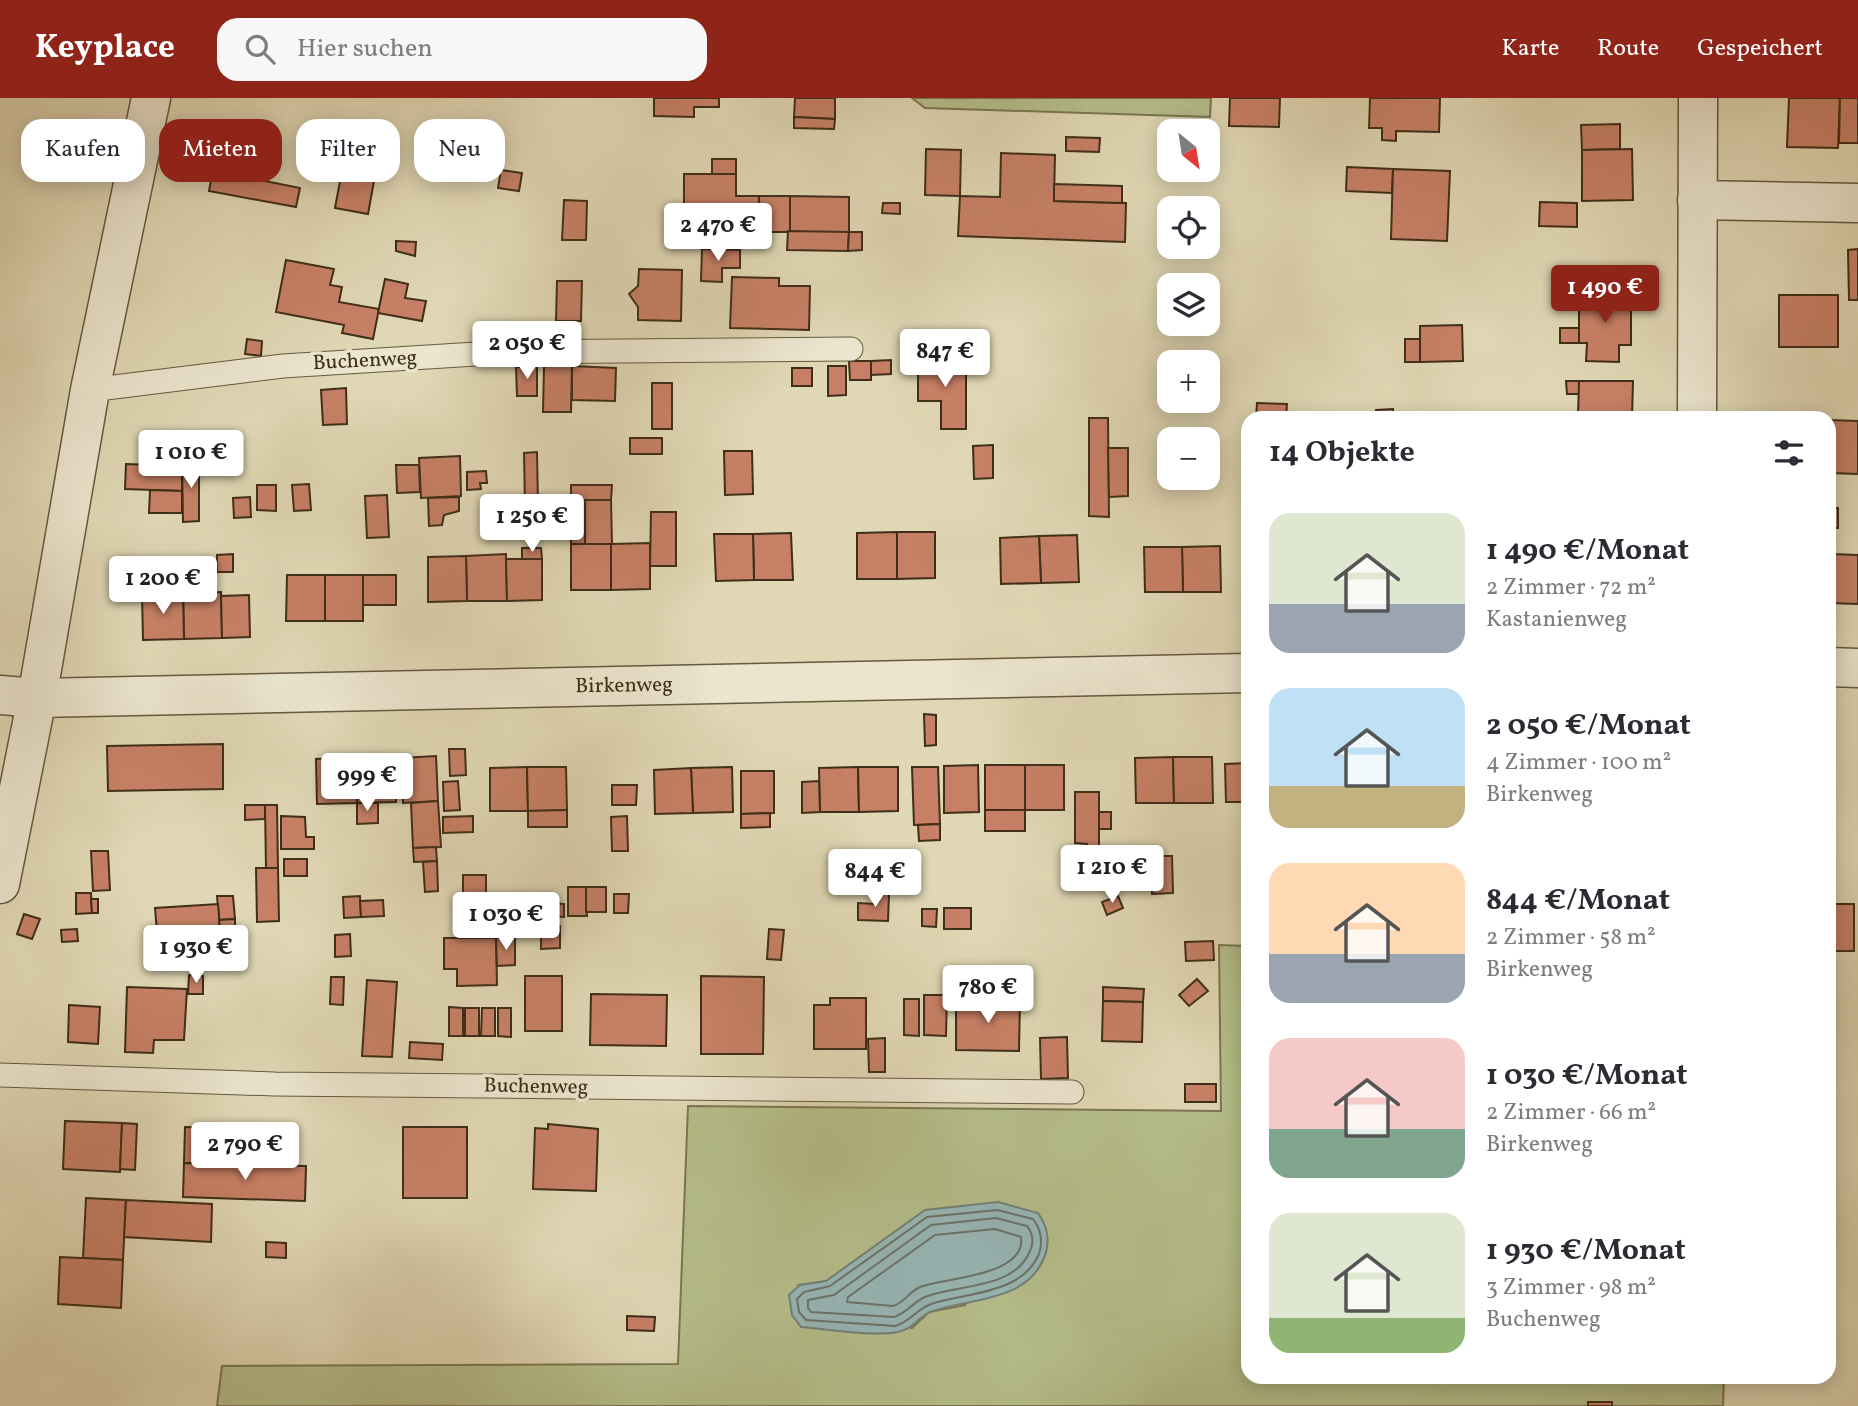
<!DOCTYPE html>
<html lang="de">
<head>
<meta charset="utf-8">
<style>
	:root { --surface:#fff; --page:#f7f7f7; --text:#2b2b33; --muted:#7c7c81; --accent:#8f2418 }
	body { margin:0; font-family:Vollkorn,serif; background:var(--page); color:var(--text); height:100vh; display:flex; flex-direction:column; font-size:26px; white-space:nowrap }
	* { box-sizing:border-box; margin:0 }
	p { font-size:23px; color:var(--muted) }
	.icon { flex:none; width:38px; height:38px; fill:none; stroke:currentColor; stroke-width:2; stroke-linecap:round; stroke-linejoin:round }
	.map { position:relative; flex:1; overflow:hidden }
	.side { position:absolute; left:1241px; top:313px; width:595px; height:973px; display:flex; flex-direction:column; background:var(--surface); border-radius:21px; box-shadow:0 4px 18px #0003 }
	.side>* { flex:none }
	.hud { position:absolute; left:21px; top:21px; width:665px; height:63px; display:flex; gap:14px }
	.needle { width:46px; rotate:150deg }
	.buttons { position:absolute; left:1157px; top:21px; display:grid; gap:14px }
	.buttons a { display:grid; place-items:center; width:63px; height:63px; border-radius:14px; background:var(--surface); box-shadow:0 4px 18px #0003; font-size:35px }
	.price { position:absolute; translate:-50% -60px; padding:0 16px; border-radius:7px; background:#fff; color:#222; font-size:23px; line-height:46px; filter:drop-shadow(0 2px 4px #0008) }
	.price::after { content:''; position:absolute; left:50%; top:42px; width:21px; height:16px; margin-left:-10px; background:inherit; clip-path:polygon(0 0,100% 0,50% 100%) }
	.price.selected { background:var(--accent); color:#fff }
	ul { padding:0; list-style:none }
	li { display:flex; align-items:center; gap:21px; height:175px; padding:0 28px }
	li span { display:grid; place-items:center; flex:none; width:196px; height:140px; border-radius:21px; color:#555 }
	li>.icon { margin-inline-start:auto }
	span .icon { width:84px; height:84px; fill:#fffc; stroke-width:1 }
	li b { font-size:30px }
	h2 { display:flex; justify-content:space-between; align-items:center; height:84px; padding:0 28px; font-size:30px }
	.tag { padding:0 24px; border-radius:21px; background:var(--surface); box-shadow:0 4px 18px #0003; font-size:24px; line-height:63px }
	.tag.selected { background:var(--accent); color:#fff }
	header { display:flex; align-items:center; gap:42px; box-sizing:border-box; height:98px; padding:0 35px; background:var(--accent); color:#fff }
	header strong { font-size:33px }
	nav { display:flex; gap:38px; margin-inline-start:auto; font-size:24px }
	.search { width:490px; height:63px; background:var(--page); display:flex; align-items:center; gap:18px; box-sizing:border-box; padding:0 24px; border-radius:21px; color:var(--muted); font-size:26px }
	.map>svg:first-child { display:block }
	.green { fill:#b5be8b; stroke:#7a7652; stroke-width:2; fill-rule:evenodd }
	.water { fill:#97b7b7; stroke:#748077; stroke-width:2 }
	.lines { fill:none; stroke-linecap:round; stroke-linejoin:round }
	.shore { stroke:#6b7268; stroke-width:2 }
	.building { fill:#c78066; stroke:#3f2e18; stroke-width:2 }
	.lane-casing { stroke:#67583f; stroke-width:25 }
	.street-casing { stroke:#67583f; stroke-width:41 }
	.lane { stroke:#ebe5ce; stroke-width:23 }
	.street { stroke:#ebe5ce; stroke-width:38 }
	.labels { text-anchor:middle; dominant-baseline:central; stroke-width:7; stroke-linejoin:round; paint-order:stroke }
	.street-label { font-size:21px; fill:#3f2e18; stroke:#ebe5ce }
</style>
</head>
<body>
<header>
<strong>Keyplace</strong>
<div class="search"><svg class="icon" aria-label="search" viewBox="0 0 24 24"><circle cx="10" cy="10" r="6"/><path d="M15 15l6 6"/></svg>Hier suchen</div>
<nav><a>Karte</a><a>Route</a><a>Gespeichert</a></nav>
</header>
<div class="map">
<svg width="1858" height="1308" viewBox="0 0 1858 1308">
	<rect width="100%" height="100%" fill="#e0d7b4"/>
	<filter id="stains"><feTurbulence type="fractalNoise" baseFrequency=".00286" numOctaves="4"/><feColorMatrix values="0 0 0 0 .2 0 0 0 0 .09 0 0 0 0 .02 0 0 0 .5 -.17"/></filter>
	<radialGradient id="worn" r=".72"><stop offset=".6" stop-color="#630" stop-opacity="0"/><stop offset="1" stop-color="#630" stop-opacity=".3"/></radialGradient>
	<g class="green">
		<polygon points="912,0 1211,0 1210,19 925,10"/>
		<path d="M1219,847L1248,848V1279H1724L1723,1308H217L222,1268L678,1266L688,1008L1221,1013ZM826,1183L966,1207L929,1214L912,1230L800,1187Z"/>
	</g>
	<path class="water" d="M998,1104L1038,1115C1048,1129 1051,1143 1044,1160C1026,1204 971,1200 933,1213C919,1217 914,1231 898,1234C871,1239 829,1231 801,1229L792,1217L789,1197L800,1187L826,1183L925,1112Z"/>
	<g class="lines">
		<g class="shore">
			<path d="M997,1112L1033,1121C1041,1131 1043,1144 1039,1156C1021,1197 967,1194 931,1206C917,1211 910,1224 895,1228L806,1222L799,1214L797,1201L804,1194L830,1188L927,1119Z"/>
			<path d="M996,1120L1027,1128C1033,1135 1034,1145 1030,1153C1014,1192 957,1186 925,1199C913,1204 907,1215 894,1219L811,1214L808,1210V1202L834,1197L931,1127Z"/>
			<path d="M995,1131L1021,1139C1027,1178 944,1180 920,1189C909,1194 904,1205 893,1208L847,1204L848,1199L935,1137Z"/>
		</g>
	</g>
	<g class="building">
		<polygon points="654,0 719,0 719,9 694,9 694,19 654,18"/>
		<polygon points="795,0 835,0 835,21 794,19"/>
		<polygon points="1230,0 1280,0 1279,29 1229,28"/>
		<polygon points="1370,0 1440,0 1439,34 1396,33 1396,43 1382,42 1382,30 1369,30"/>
		<polygon points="1789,0 1840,0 1838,50 1787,49"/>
		<polygon points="1840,0 1858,0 1858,45 1839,45"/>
		<polygon points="794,19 835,21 834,31 794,30"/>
		<polygon points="1620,26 1620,51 1582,52 1581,27"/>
		<polygon points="1066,39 1100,40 1099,54 1066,53"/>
		<polygon points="219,40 262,48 255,81 300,90 296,109 209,93 212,77 199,75 203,52 216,55"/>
		<polygon points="926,51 961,52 960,98 925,97"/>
		<polygon points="1632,51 1633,102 1582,103 1582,52"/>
		<polygon points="1001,55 1055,57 1054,103 1126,105 1125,144 958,138 960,98 1000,99"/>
		<rect x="712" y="61" width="24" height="15"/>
		<polygon points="1347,69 1393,71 1392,95 1346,93"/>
		<polygon points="1393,71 1450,73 1447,143 1391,141"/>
		<polygon points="501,72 522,75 519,93 498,90"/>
		<polygon points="684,76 736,76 736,98 759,98 759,134 684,133"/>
		<polygon points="341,78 374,83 368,116 335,110"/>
		<polygon points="1054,86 1122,88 1122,105 1054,103"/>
		<rect x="759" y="98" width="31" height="36"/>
		<polygon points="790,98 849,99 849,134 790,134"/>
		<polygon points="564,102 587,103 586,142 562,142"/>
		<polygon points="1540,104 1577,105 1577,129 1539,128"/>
		<polygon points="883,105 900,105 900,116 882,115"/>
		<polygon points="788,133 849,134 848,153 787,152"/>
		<polygon points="849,134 862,134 862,152 848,153"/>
		<polygon points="396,143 416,144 415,158 396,153"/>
		<polygon points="702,151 740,152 740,170 722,170 722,184 701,183"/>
		<polygon points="1858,151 1858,202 1849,202 1848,152"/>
		<polygon points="286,162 334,171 330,187 342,189 339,204 379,211 373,241 342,235 344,227 276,214"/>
		<polygon points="639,171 682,172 681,223 638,222 638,209 629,196 638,188"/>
		<polygon points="732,179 779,180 779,188 810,188 809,232 730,230"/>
		<polygon points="385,181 408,186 405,200 426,203 422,223 378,215"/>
		<polygon points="557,183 582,183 581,223 556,223"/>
		<polygon points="1579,195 1631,195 1631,247 1619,247 1619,264 1586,263 1587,245 1579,245"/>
		<rect x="1779" y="197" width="59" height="52"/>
		<polygon points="1462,227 1463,263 1420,264 1420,228"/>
		<rect x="1560" y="230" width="19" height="15"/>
		<polygon points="247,241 262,243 261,258 245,256"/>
		<rect x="1405" y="241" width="15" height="23"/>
		<polygon points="918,261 966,261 966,331 941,331 941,303 918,303"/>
		<polygon points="891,262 891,276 871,277 871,263"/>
		<polygon points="849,263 871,263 871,282 850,282"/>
		<polygon points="537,268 537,298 517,298 516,269"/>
		<polygon points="544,268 572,268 571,314 543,314"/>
		<polygon points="572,268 616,270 615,303 572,302"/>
		<polygon points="828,268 846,268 846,297 828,298"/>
		<rect x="792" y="270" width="20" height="18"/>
		<polygon points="1566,283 1579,283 1579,296 1567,296"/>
		<polygon points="1579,283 1633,283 1632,320 1578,320"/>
		<rect x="652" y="285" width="20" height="46"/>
		<polygon points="346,290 347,326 323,327 321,292"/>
		<polygon points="1257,305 1287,306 1286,320 1256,320"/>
		<polygon points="1393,311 1393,320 1376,320 1376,312"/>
		<polygon points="1089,320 1108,320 1109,419 1089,418"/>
		<polygon points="1829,322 1858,323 1858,376 1829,375"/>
		<rect x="630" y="340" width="32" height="16"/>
		<polygon points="993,347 993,380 974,381 973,348"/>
		<polygon points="1108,350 1128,350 1128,398 1109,399"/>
		<polygon points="724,353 752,353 753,396 725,397"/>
		<polygon points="537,354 538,407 525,408 524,355"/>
		<polygon points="460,358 461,398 421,400 419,360"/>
		<polygon points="182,362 199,362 199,423 183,424"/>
		<polygon points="126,366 182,368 182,393 125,391"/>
		<polygon points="396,367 419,367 420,394 397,395"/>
		<polygon points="486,373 487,385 480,385 481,391 467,392 467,374"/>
		<polygon points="309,386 311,412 294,413 292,387"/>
		<polygon points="257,387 276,387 276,413 257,412"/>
		<polygon points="571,387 612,387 611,402 585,402 585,446 571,446"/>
		<polygon points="150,392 182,393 182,415 149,415"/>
		<polygon points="387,397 389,439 367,440 365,398"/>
		<polygon points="250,399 251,419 234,420 233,400"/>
		<polygon points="459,399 459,413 444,417 442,427 429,428 428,400"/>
		<polygon points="585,402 611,402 612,446 585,446"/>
		<rect x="1829" y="410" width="9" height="20"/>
		<polygon points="651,414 676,414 676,468 650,468"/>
		<polygon points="897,434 897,481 857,481 857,435"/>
		<polygon points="897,434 935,434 935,480 897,481"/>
		<polygon points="791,435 793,482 754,482 753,436"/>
		<polygon points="714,436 753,436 754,482 716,483"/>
		<polygon points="1077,437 1079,484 1041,485 1039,438"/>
		<polygon points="1039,438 1041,485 1001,486 1000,440"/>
		<polygon points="650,445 650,491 611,492 611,446"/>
		<rect x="571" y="446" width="40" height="46"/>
		<polygon points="1220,448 1221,494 1183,494 1182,449"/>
		<polygon points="1144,449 1182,449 1183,494 1145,494"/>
		<polygon points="522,450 541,450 542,461 522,461"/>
		<polygon points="233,456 233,474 217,474 217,457"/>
		<polygon points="506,456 507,503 467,503 466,458"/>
		<polygon points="1829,456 1858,457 1858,506 1829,505"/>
		<polygon points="466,458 467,503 428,504 428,459"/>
		<polygon points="506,461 542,461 542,502 507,503"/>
		<polygon points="287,477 325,477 325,523 286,523"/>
		<rect x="325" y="477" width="38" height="46"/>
		<rect x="363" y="477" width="33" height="30"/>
		<polygon points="221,494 222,540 184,541 183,495"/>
		<polygon points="183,495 184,541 143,542 142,496"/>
		<polygon points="249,497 250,539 222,540 221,498"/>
		<polygon points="924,616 936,617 936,647 925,648"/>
		<polygon points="223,646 223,691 108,693 107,648"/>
		<polygon points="449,651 465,651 466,677 450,678"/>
		<polygon points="395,658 396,704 357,705 356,659"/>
		<polygon points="436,658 438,703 403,705 401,660"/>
		<polygon points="356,659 357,705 317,706 316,661"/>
		<polygon points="1173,659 1174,705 1136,705 1135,660"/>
		<polygon points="1173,659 1212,659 1213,705 1174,705"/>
		<polygon points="1248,665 1248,704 1226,704 1225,666"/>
		<polygon points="978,667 979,714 944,715 944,668"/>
		<rect x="985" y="667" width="40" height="45"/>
		<rect x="1025" y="667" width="39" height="45"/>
		<polygon points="527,669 528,713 490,713 490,670"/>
		<polygon points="527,669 566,669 567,712 528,713"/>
		<polygon points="732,669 733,714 693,715 691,670"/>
		<polygon points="858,669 859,714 820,714 819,670"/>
		<polygon points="858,669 898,669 898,713 859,714"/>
		<polygon points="912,669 938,669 940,726 914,727"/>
		<polygon points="691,670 693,715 655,716 654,672"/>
		<polygon points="741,673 774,673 774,715 741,716"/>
		<polygon points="458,683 460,712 444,713 443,684"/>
		<polygon points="819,683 820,714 802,715 802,684"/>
		<polygon points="612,687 637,687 636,707 612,707"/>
		<polygon points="1075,694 1099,694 1099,755 1086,755 1087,746 1075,745"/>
		<polygon points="438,703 441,749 413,750 411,705"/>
		<polygon points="357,705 378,705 378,725 357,726"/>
		<polygon points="245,707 265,707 265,721 245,722"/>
		<polygon points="265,707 277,707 278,770 266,770"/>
		<polygon points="567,712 567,729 528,729 528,713"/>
		<rect x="985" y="712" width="40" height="21"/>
		<rect x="1099" y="714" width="12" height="17"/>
		<polygon points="770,715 770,729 741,730 741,716"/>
		<polygon points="281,718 305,719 306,739 314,739 314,751 281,751"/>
		<polygon points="473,718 473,734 443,735 443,719"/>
		<polygon points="627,718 628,753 612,753 611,719"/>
		<polygon points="940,726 940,742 919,743 918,727"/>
		<polygon points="436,749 437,763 414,764 413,750"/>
		<polygon points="91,753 108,753 110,792 93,793"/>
		<polygon points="1160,758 1172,758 1173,795 1152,796 1151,777 1161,777"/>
		<rect x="284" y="761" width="23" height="17"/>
		<polygon points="437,763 438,793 425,794 423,764"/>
		<polygon points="256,770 278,770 279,823 257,824"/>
		<polygon points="463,777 486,777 486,809 463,810"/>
		<polygon points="568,789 586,789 587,818 568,818"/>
		<rect x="586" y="789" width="20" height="25"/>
		<polygon points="76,795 91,795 92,815 76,816"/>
		<polygon points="614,796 629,796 628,815 614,815"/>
		<polygon points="875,796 889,796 888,823 858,822 858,805 875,806"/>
		<polygon points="217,798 233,798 235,821 219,822"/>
		<polygon points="360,798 361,819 344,820 343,799"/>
		<polygon points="1118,798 1123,810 1107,817 1102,804"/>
		<polygon points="508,800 527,800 527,817 508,818"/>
		<polygon points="91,801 98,801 98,815 92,815"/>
		<polygon points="383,802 384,818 361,819 360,803"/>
		<polygon points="543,805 564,806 564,819 543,818"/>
		<polygon points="218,806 220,830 157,834 155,810"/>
		<polygon points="1834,806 1854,806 1854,853 1829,853 1829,828 1833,828"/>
		<rect x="944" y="810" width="27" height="21"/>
		<polygon points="922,811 937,811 936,829 922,828"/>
		<polygon points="24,816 40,821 32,841 17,836"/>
		<polygon points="235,821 235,829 220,830 219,822"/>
		<polygon points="541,828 560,828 560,850 541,851"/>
		<polygon points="77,831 78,843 62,844 61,832"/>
		<polygon points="769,831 784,832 781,862 767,861"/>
		<polygon points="350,836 351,858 335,859 335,837"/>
		<polygon points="444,840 496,840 497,887 457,888 457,871 444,871"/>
		<polygon points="496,840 515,840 515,867 497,868"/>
		<polygon points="1213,843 1214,862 1186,863 1185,844"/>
		<polygon points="189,877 203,878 203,896 188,896"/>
		<rect x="525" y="878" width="37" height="55"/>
		<polygon points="701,878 764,879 763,956 701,956"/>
		<polygon points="331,879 344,879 343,907 330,906"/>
		<polygon points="1197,881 1208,893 1189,908 1179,897"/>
		<polygon points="367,882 397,884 392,959 362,958"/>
		<polygon points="985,883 1014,884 1013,901 985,901"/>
		<polygon points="127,889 187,891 184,942 154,942 153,955 125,954"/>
		<polygon points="1103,889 1144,891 1143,904 1103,903"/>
		<polygon points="591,896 667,897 666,948 590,947"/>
		<polygon points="924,897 947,897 946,938 924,937"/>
		<polygon points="830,900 866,900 866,951 814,951 814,907 830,907"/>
		<polygon points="904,901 919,901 919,938 904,937"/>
		<polygon points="956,901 1020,902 1019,953 956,952"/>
		<polygon points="1103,903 1143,904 1142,944 1102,943"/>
		<polygon points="69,907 100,909 98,946 68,944"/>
		<polygon points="449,909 463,910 463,938 449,938"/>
		<rect x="465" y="910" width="14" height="28"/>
		<polygon points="482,910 495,910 495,938 481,938"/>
		<polygon points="498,910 511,910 511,939 498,938"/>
		<polygon points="1067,939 1068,980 1041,981 1040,940"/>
		<polygon points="885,940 885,974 869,974 868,941"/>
		<polygon points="410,944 443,946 442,962 409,960"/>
		<rect x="1185" y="986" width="31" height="18"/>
		<polygon points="65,1023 122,1025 120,1074 63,1071"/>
		<polygon points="122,1025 137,1026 135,1072 120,1071"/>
		<polygon points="548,1026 598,1031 596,1093 533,1091 535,1030 548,1031"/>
		<polygon points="185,1029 272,1032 271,1067 184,1065"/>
		<rect x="403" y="1029" width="64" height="71"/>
		<polygon points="184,1065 306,1068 305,1103 183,1099"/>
		<polygon points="86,1100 126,1102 123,1162 83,1160"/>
		<polygon points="126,1102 212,1106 211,1144 124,1139"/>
		<polygon points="266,1144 286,1145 286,1160 266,1159"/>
		<polygon points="60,1159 123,1162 121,1210 58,1206"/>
		<polygon points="627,1218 655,1219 654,1233 627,1232"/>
		<rect x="1588" y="1304" width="24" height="4"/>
	</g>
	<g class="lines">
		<g class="lane-casing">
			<g id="lane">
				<polyline points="90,292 283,268 508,254 851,251"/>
				<polyline points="0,977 275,986 1072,994"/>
			</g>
		</g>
		<g class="street-casing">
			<g id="street">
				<polyline points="1697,102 1858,105"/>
				<polyline points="1697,320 1698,0"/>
				<polyline points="1829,569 1858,570"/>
				<polyline points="0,597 37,600 1248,575"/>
				<polyline points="0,786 37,600 90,292 151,0"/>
			</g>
		</g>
		<use href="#lane" class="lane"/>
		<use href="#street" class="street"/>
	</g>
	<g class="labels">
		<g class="street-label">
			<text transform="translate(365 263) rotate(-3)">Buchenweg</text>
			<text transform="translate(624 588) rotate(-1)">Birkenweg</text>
			<text transform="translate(536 989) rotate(1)">Buchenweg</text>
		</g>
	</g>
	<rect width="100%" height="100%" filter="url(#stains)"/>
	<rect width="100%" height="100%" fill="url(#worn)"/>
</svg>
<div class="buttons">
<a><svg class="needle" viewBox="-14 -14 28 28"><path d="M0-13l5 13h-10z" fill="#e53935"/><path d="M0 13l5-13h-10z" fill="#7c7c81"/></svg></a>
<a><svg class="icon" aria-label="locate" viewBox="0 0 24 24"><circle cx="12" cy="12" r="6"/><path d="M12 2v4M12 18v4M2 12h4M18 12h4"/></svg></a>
<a><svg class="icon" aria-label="layers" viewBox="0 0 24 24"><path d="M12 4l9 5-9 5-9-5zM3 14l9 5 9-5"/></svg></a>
<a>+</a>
<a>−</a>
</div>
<b class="price" style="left:718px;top:165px">2 470 €</b>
<b class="price selected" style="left:1605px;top:227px">1 490 €</b>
<b class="price" style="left:527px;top:283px">2 050 €</b>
<b class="price" style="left:945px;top:291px">847 €</b>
<b class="price" style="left:191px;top:392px">1 010 €</b>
<b class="price" style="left:532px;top:456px">1 250 €</b>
<b class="price" style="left:163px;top:518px">1 200 €</b>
<b class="price" style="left:367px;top:715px">999 €</b>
<b class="price" style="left:1112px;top:807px">1 210 €</b>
<b class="price" style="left:875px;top:811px">844 €</b>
<b class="price" style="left:506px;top:854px">1 030 €</b>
<b class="price" style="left:196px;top:887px">1 930 €</b>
<b class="price" style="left:988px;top:927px">780 €</b>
<b class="price" style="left:245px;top:1084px">2 790 €</b>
<div class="hud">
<a class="tag">Kaufen</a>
<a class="tag selected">Mieten</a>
<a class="tag">Filter</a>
<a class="tag">Neu</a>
</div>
<section class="side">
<h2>14 Objekte<svg class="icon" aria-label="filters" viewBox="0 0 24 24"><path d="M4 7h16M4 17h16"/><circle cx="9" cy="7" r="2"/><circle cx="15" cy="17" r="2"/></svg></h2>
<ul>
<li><span style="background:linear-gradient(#dfe7d0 65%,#9aa5b1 0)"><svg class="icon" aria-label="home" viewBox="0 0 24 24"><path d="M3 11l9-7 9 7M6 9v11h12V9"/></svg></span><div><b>1 490 €/Monat</b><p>2 Zimmer · 72 m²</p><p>Kastanienweg</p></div></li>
<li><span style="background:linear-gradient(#bfe0f5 70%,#c2b280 0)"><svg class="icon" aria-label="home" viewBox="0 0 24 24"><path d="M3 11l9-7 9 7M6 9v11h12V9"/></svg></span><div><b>2 050 €/Monat</b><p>4 Zimmer · 100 m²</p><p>Birkenweg</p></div></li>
<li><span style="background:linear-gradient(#ffd9b3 65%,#9aa5b1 0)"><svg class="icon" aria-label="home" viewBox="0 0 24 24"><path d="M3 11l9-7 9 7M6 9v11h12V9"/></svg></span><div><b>844 €/Monat</b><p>2 Zimmer · 58 m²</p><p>Birkenweg</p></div></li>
<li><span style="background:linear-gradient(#f6c9c9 65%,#7fa58c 0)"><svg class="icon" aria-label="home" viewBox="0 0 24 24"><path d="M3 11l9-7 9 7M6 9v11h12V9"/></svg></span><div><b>1 030 €/Monat</b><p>2 Zimmer · 66 m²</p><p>Birkenweg</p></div></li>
<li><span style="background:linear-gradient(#dfe7d0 75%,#8fb573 0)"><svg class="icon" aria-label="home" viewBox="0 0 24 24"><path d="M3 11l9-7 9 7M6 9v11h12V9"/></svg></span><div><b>1 930 €/Monat</b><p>3 Zimmer · 98 m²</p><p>Buchenweg</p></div></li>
</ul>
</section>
</div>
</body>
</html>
